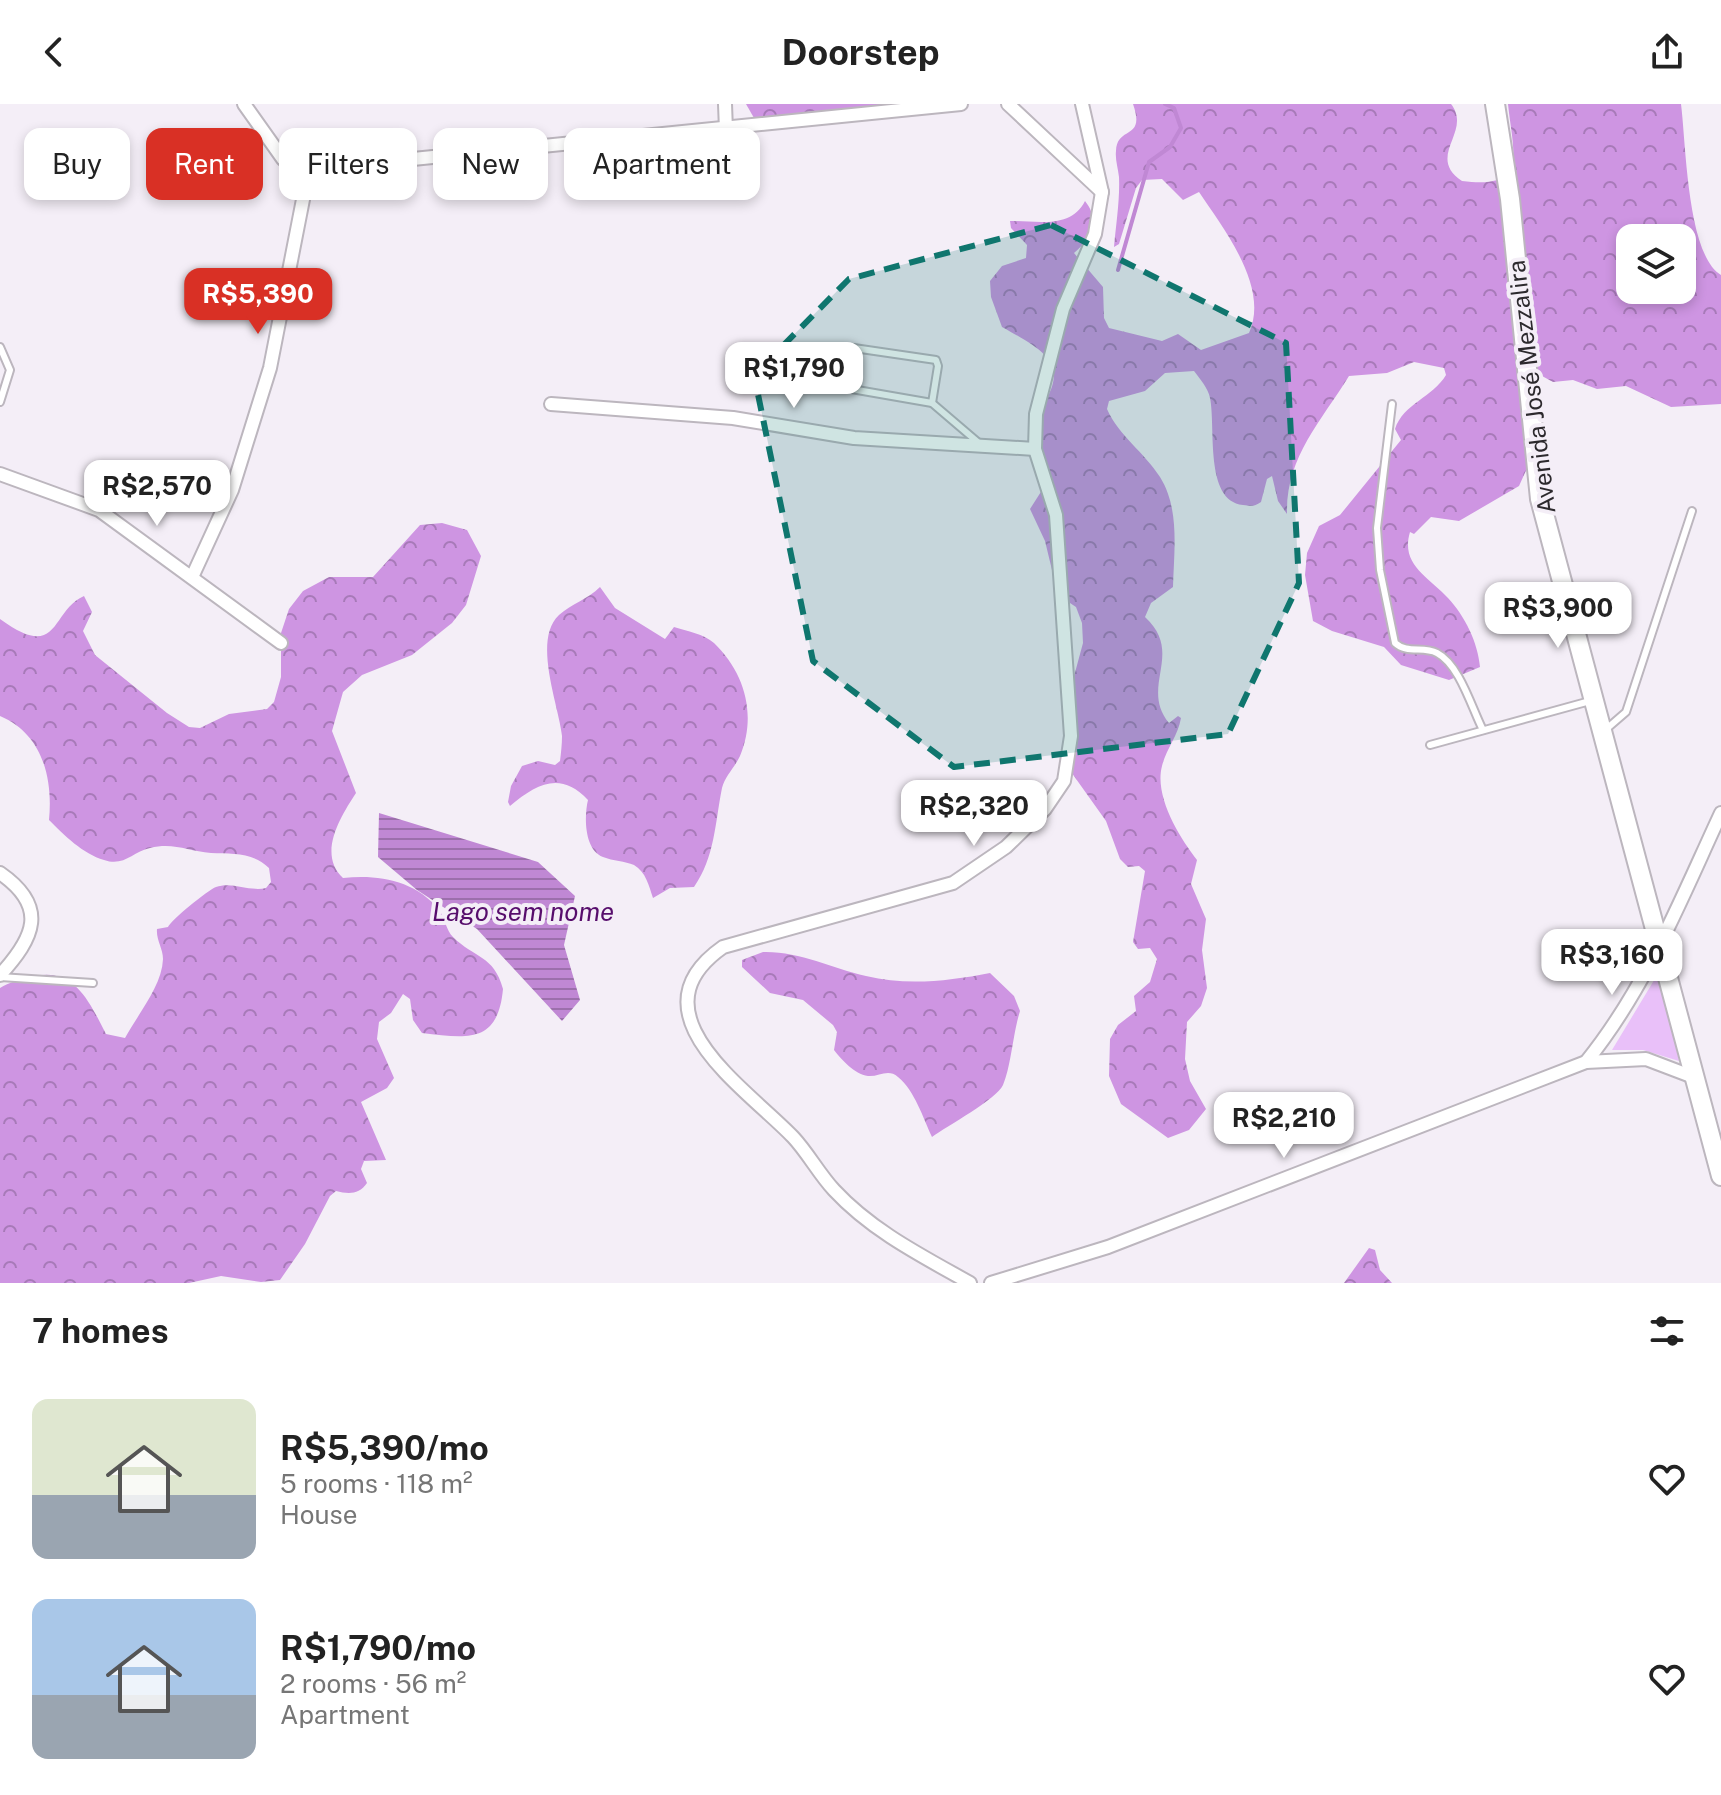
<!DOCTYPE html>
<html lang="en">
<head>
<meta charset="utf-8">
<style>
	:root { --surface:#fff; --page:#f2f2f2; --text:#222; --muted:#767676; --accent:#d93025 }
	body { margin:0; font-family:"Public Sans",sans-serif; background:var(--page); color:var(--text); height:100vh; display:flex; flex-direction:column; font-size:30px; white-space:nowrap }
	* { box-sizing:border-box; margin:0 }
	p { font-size:26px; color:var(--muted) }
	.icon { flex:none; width:44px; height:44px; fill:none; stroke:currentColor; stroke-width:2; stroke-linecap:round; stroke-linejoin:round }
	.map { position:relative; height:1179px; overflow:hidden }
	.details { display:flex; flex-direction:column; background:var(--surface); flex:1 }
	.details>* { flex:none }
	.hud { position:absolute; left:24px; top:24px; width:800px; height:72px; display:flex; gap:16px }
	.tools { position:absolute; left:1616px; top:120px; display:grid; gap:16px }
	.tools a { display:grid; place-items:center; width:80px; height:80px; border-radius:16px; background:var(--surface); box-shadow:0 4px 12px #0003; font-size:40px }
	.price { position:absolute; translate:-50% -68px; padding:0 18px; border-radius:16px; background:#fff; color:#222; font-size:26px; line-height:52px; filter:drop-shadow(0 2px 4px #0008) }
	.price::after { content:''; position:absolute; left:50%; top:48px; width:24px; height:18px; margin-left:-12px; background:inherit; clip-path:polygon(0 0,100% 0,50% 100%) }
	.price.on { background:var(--accent); color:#fff }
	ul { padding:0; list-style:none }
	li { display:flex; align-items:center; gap:24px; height:200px; padding:0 32px }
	li span { display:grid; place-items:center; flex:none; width:224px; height:160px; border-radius:16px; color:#555 }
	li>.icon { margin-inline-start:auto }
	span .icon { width:96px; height:96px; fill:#fffc; stroke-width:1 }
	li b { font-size:34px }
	h2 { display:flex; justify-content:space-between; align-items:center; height:96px; padding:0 32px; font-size:34px }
	.pill { padding:0 28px; border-radius:16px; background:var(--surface); box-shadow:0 4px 12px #0003; font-size:28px; line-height:72px }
	.pill.on { background:var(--accent); color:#fff }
	header { display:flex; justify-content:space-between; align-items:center; height:104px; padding:0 32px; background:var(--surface); font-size:36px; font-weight:700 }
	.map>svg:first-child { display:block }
	.forest { fill:url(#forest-crowns); fill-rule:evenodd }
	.park { fill:#e9c0f9 }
	.water { fill:url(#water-rules) }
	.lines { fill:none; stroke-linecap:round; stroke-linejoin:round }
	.stream { stroke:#c088d4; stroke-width:4 }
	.lane-casing { stroke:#bcb6be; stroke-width:10 }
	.street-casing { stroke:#bcb6be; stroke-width:16 }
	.secondary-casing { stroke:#bcb6be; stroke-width:22 }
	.lane { stroke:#fff; stroke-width:6 }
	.street { stroke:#fff; stroke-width:12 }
	.secondary { stroke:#fff; stroke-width:18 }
	.marked { fill:#0f766e; fill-opacity:0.2; stroke:#0f766e; stroke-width:6; stroke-dasharray:16 10; stroke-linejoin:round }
	.labels { text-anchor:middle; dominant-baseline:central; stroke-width:8; stroke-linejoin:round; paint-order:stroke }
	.street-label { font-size:24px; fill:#2c292d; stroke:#f4eef7 }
	.water-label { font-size:26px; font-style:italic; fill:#570d6c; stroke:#f4eef7 }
</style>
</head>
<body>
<header><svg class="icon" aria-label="back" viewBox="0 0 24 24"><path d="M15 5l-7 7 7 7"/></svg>Doorstep<svg class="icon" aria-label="share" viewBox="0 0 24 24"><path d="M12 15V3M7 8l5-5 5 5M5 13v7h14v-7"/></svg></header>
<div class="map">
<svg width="1721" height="1179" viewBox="0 0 1721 1179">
	<defs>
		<pattern id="forest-crowns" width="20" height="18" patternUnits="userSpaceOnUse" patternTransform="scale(2)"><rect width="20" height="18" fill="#ce95e2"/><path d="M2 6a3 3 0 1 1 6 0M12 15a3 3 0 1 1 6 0" fill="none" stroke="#a77ab8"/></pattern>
		<pattern id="water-rules" width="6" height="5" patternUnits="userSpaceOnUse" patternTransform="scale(2)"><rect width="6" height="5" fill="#c088d4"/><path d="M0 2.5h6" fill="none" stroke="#9c6fac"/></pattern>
	</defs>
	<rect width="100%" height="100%" fill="#f4eef7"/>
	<g class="forest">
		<polygon points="746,0 970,0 784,20 754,14"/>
		<path d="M1133,0H1451C1473,28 1425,52 1462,77C1529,86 1513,49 1508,0H1681C1686,39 1687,151 1721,171V300L1671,303L1626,282L1597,285L1573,276L1553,278L1542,272L1539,280L1538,340L1519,382L1459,417L1431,413L1414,430L1410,428C1400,461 1429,473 1448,494C1465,512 1478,539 1480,563L1449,576L1401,561L1384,543L1332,527L1313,517L1305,471L1307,449L1319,422L1340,411L1401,336L1395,325C1403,300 1433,293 1446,271L1444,264L1414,258L1387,269L1349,272C1320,319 1286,353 1287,410L1278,397L1272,372L1267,375L1261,398C1254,403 1251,402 1243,401C1204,397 1216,323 1210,294C1208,284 1200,275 1194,267L1165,269L1145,287L1109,297L1107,305C1119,332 1144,348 1160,373C1180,405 1174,446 1173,483L1151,499L1145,513C1185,550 1139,582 1169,619L1178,612L1181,614C1178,632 1166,645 1162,662C1154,692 1179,733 1197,756L1191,780L1206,815L1202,846L1207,884L1201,902L1187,918L1185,955L1190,977L1206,1005L1189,1026L1168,1034L1121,1000L1109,972L1110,935L1118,921L1136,907L1134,892L1150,878L1157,855L1150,844L1138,845L1133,838L1145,767L1139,762L1128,763L1120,755L1106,717L1064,658L1073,576L1083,539L1082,519L1076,503L1058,491L1045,437L1030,405L1044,383L1029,323C1070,265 1060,255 1002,223L991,193L990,177L1002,162L1026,154L1027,141L1011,124L1010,117C1038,117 1071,125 1085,97C1101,117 1091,135 1074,149L1103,183L1104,214L1109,224L1162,237L1178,230L1201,246L1249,229C1270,183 1223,124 1199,88L1183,96L1162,75L1142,76L1136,84L1119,140L1114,143C1116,120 1120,96 1119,73C1118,64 1115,55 1116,47C1117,21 1146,37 1133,0ZM1630,134H1682V186H1630Z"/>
		<path d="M442,419L467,426L481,452L466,501L452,519L412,551L362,571L343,588L332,627L356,689C341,712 317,750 343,774C377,770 416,776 439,806C445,814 446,826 453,833C474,854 494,851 503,885C498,941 466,934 422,929L413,916L410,895L403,890L391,909L379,918L377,935L394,974L387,984L361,998L386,1056L364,1057L361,1065L367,1079C359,1091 348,1090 336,1087L330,1092L305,1140L280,1176L261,1178L221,1172L189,1179H0V884C9,878 20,876 30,873C74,861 89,897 106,930L125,934C138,910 162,882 163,855C163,844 156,836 157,825L168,823C171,816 208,786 216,783C232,777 249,788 266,784L271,778L269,764C253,748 232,750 211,749C188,747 173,738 150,744C132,748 124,763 104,756C83,750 64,731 49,716C53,675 43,630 0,612V515C60,559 50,507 84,492L92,508L83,527L95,551L167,609L189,623L200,624L229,610L267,605L274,598L281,573V529L289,505L303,487L329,473H373L420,421Z"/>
		<path d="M600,483L615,504L665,535L674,523C687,527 704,530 714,539C745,569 757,611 740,652C735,663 725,672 722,684C715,719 715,753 694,783L670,784L653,794C649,782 646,768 634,761C625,757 613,757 603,753C584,746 584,712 588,696C561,667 537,679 510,702L508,698L511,682L522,662L538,657L555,661L560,657C561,649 562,640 562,632C559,602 532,536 559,511C571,500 588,495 600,483Z"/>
		<path d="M763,848C799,847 831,864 866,872C907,882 949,877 990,869L1014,892L1020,907C1013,929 1011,963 1003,981C997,995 947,1022 932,1033C923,1014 915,987 898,973C888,964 879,973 868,972C854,970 842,956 834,946L837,928L833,921L803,896L770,889L742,863V856Z"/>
		<polygon points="1369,1144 1375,1146 1380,1166 1392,1179 1344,1179"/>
	</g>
	<polygon class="park" points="1659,868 1679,957 1643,946 1612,946"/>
	<polygon class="water" points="379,709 538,758 575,792 564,841 580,896 562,917 477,825 417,786 378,753"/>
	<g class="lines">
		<polyline class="stream" points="1118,166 1149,58 1170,43 1181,24 1174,4 1165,0"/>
		<g class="lane-casing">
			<g id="lane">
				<polyline points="0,243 10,266 0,298"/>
				<polyline points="854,244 936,256 938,262 932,299"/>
				<polyline points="840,283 932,299 980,340"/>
				<path d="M1392,300L1377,424L1380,466L1395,539C1407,550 1423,542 1437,549C1460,561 1472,605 1483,626"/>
				<polyline points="1604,627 1626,608 1692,407"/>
				<polyline points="1430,641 1590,597"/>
				<polyline points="0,873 93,879"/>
			</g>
		</g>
		<g class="street-casing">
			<g id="street">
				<polyline points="725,0 726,26"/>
				<polyline points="1008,0 1102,88"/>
				<polyline points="307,75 383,58 961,0"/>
				<polyline points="551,300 733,314 854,334 1035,345"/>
				<polyline points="0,370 99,406 281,539"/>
				<polyline points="193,471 232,386 270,264 307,75 283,55 244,0"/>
				<path d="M0,769C49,803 34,834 0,871"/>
				<path d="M1586,958C1646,884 1681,795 1721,709"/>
				<path d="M970,1179C922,1152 872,1127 834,1086C819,1070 808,1049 793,1033C746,984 629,909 723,843L953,779L1006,743L1045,705L1064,677L1071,632L1056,411L1035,345L1036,310L1063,205L1095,130L1102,88L1082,0"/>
				<polyline points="991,1179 1108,1143 1586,958 1646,955 1696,974"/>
			</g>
		</g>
		<g class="secondary-casing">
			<polyline id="secondary" points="1495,0 1510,95 1540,395 1721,1072"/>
		</g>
		<use href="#lane" class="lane"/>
		<use href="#street" class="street"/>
		<use href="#secondary" class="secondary"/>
	</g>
	<path class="marked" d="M1051,121L1286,239L1299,479L1228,630L954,663L813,557L754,271L849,175Z"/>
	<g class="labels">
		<g class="street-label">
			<text transform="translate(1531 283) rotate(-97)">Avenida José Mezzalira</text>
		</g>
		<g class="water-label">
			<text x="523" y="807">Lago sem nome</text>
		</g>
	</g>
</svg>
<div class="tools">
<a><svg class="icon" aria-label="layers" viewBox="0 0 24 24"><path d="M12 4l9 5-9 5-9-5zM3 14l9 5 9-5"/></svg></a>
</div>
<b class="price on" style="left:258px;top:232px">R$5,390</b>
<b class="price" style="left:794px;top:306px">R$1,790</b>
<b class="price" style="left:157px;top:424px">R$2,570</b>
<b class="price" style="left:1558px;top:546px">R$3,900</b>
<b class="price" style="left:974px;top:744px">R$2,320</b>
<b class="price" style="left:1612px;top:893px">R$3,160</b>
<b class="price" style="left:1284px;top:1056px">R$2,210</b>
<div class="hud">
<a class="pill">Buy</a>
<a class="pill on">Rent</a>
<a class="pill">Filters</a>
<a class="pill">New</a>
<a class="pill">Apartment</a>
</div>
</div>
<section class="details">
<h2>7 homes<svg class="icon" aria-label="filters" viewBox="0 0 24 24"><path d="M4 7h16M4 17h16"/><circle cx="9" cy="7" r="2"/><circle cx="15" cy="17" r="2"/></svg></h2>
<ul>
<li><span style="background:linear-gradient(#dfe7d0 60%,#9aa5b1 0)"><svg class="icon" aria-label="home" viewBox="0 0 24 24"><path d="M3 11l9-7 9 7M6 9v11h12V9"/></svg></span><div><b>R$5,390/mo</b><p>5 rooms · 118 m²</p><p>House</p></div><svg class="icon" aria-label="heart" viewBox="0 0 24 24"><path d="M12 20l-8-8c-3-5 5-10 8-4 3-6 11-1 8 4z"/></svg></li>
<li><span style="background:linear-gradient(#a9c7e8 60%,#9aa5b1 0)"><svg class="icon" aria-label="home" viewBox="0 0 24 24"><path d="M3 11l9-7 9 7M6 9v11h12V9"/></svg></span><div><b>R$1,790/mo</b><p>2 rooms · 56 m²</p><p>Apartment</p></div><svg class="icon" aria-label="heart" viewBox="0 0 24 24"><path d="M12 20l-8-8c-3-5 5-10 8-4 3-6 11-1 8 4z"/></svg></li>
</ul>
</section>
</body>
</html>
